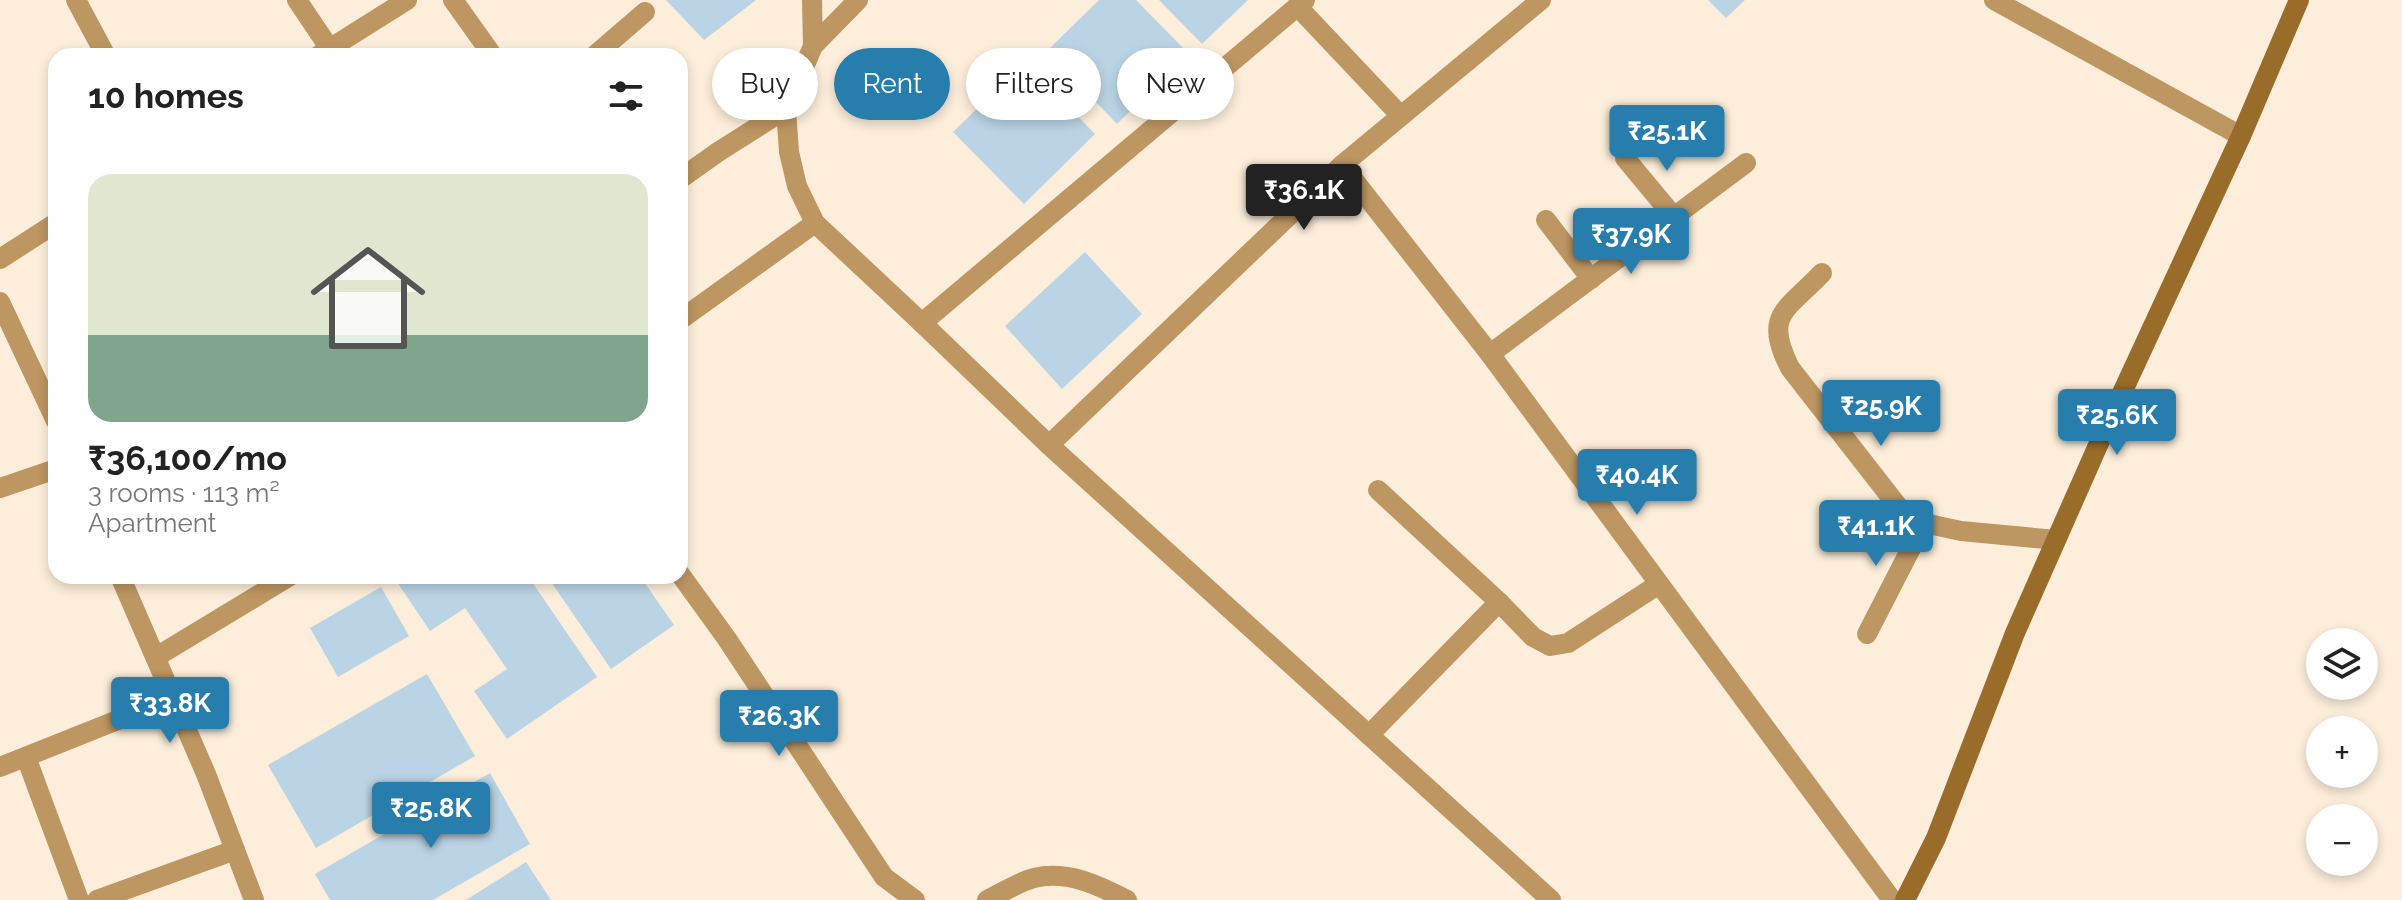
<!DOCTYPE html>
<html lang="en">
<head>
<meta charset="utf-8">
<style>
	:root { --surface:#fff; --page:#f6f6f6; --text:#222; --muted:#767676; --line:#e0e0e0; --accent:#277ead }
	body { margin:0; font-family:Raleway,sans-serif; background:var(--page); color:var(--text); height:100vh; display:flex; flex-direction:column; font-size:30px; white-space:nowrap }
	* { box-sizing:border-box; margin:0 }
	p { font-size:26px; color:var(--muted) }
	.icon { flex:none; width:44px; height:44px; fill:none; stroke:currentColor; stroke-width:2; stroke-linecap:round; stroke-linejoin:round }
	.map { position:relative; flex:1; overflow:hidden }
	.drawer { position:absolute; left:48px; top:48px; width:640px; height:536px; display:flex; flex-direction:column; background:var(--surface); border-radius:24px; box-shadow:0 4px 12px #0003 }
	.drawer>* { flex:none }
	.hud { position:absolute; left:712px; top:48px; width:760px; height:72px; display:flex; gap:16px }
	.tools { position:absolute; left:2306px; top:628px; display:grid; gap:16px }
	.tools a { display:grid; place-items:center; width:72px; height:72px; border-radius:50%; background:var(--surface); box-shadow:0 4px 12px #0003; font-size:40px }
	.price { position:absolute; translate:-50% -68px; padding:0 18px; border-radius:8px; background:var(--accent); color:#fff; font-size:26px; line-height:52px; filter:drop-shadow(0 2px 4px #0008) }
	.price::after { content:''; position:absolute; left:50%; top:48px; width:24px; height:18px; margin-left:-12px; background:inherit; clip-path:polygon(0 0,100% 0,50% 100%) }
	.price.active { background:#222; color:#fff }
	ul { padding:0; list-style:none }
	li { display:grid; align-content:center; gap:16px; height:424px; padding:0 40px }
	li+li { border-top:2px solid var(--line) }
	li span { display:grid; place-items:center; height:248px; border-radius:24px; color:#555 }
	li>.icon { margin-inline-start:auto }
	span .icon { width:144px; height:144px; fill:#fffc; stroke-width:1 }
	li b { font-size:34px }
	h2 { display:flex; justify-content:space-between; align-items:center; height:96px; padding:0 40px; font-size:34px }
	.chip { padding:0 28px; border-radius:36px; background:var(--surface); box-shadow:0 4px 12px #0003; font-size:28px; line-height:72px }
	.chip.active { background:var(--accent); color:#fff }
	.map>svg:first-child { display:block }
	.building { fill:#bad4e5 }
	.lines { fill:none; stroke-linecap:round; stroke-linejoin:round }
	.minor { stroke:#bd9662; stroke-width:20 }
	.secondary { stroke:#9a6c29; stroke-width:20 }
</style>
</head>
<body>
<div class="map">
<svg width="2402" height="900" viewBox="0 0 2402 900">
	<rect width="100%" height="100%" fill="#fdeedb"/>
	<g class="building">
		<polygon points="666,0 756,0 704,40"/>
		<polygon points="1099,0 1136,0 1189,54 1117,124 1047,51"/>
		<polygon points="1159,0 1248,0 1202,44"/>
		<polygon points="1708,0 1745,0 1726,18"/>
		<polygon points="1025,62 1095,134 1024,204 953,132"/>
		<polygon points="1085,252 1142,314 1062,389 1005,326"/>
		<polygon points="393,576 528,576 597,677 507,739 474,691 507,669 465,608 430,631"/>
		<polygon points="547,576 640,576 674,625 611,669"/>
		<polygon points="381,587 409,636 338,677 310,628"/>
		<polygon points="427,674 475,756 316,848 268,765"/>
		<polygon points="490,773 530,844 433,900 330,900 315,874"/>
		<polygon points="526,862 551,900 466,900"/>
	</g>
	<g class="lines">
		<g class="minor">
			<polyline points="76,0 106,56"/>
			<polyline points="297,0 330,49"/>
			<polyline points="453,0 493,56"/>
			<polyline points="1994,0 2241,136"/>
			<polyline points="1297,6 1401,116"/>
			<polyline points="813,46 858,0"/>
			<polyline points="318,56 407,0"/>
			<polyline points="594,56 645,12"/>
			<polyline points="1625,158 1674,217"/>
			<polyline points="1342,165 1490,354 1892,900"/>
			<polyline points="680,179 718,152 786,109"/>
			<polyline points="1546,220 1591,279"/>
			<polyline points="815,223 922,323 1305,0"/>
			<polyline points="0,259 56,223"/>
			<path d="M1822,273C1786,311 1763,314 1790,368L1900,509L1924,523L1961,531L2056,540"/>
			<polyline points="0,302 56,421"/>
			<polyline points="680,320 815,223 797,186 789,152 786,109 813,46 812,0"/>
			<polyline points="922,323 1049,445 1551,900"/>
			<polyline points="1490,354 1746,163"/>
			<polyline points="1049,445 1342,165 1541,0"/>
			<polyline points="0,488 56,469"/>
			<polyline points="1378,490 1499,602 1533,637 1550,646 1568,643 1659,584"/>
			<polyline points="680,574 727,639 884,877 915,900"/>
			<polyline points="120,576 206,774 254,900"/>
			<polyline points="1867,634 1924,523"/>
			<polyline points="156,657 290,576"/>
			<polyline points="1369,735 1499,602"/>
			<polyline points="26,757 79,900"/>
			<polyline points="0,767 173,698"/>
			<polyline points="97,900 235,850"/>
			<path d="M987,900C1002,893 1018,882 1034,878C1067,870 1098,885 1127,900"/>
		</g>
		<polyline class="secondary" points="1905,900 1936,838 2015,633 2103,434 2241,136 2299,0"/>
	</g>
</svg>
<div class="tools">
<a><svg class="icon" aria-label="layers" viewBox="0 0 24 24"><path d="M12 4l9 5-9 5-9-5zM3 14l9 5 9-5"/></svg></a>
<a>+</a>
<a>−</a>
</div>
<b class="price" style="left:1667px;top:173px">₹25.1K</b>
<b class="price active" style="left:1304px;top:232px">₹36.1K</b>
<b class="price" style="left:1631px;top:276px">₹37.9K</b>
<b class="price" style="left:1881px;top:448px">₹25.9K</b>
<b class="price" style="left:2117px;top:457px">₹25.6K</b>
<b class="price" style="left:1637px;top:517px">₹40.4K</b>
<b class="price" style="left:1876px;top:568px">₹41.1K</b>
<b class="price" style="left:170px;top:745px">₹33.8K</b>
<b class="price" style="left:779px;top:758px">₹26.3K</b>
<b class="price" style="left:431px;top:850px">₹25.8K</b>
<div class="hud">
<a class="chip">Buy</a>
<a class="chip active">Rent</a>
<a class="chip">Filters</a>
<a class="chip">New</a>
</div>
<section class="drawer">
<h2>10 homes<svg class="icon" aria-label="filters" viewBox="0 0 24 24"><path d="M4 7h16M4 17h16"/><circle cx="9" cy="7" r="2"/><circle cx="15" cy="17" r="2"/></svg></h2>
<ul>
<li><span style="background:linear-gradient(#dfe7d0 65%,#7fa58c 0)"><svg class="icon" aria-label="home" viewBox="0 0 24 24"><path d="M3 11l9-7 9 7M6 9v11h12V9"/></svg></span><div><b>₹36,100/mo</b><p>3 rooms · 113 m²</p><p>Apartment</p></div></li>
</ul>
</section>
</div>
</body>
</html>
